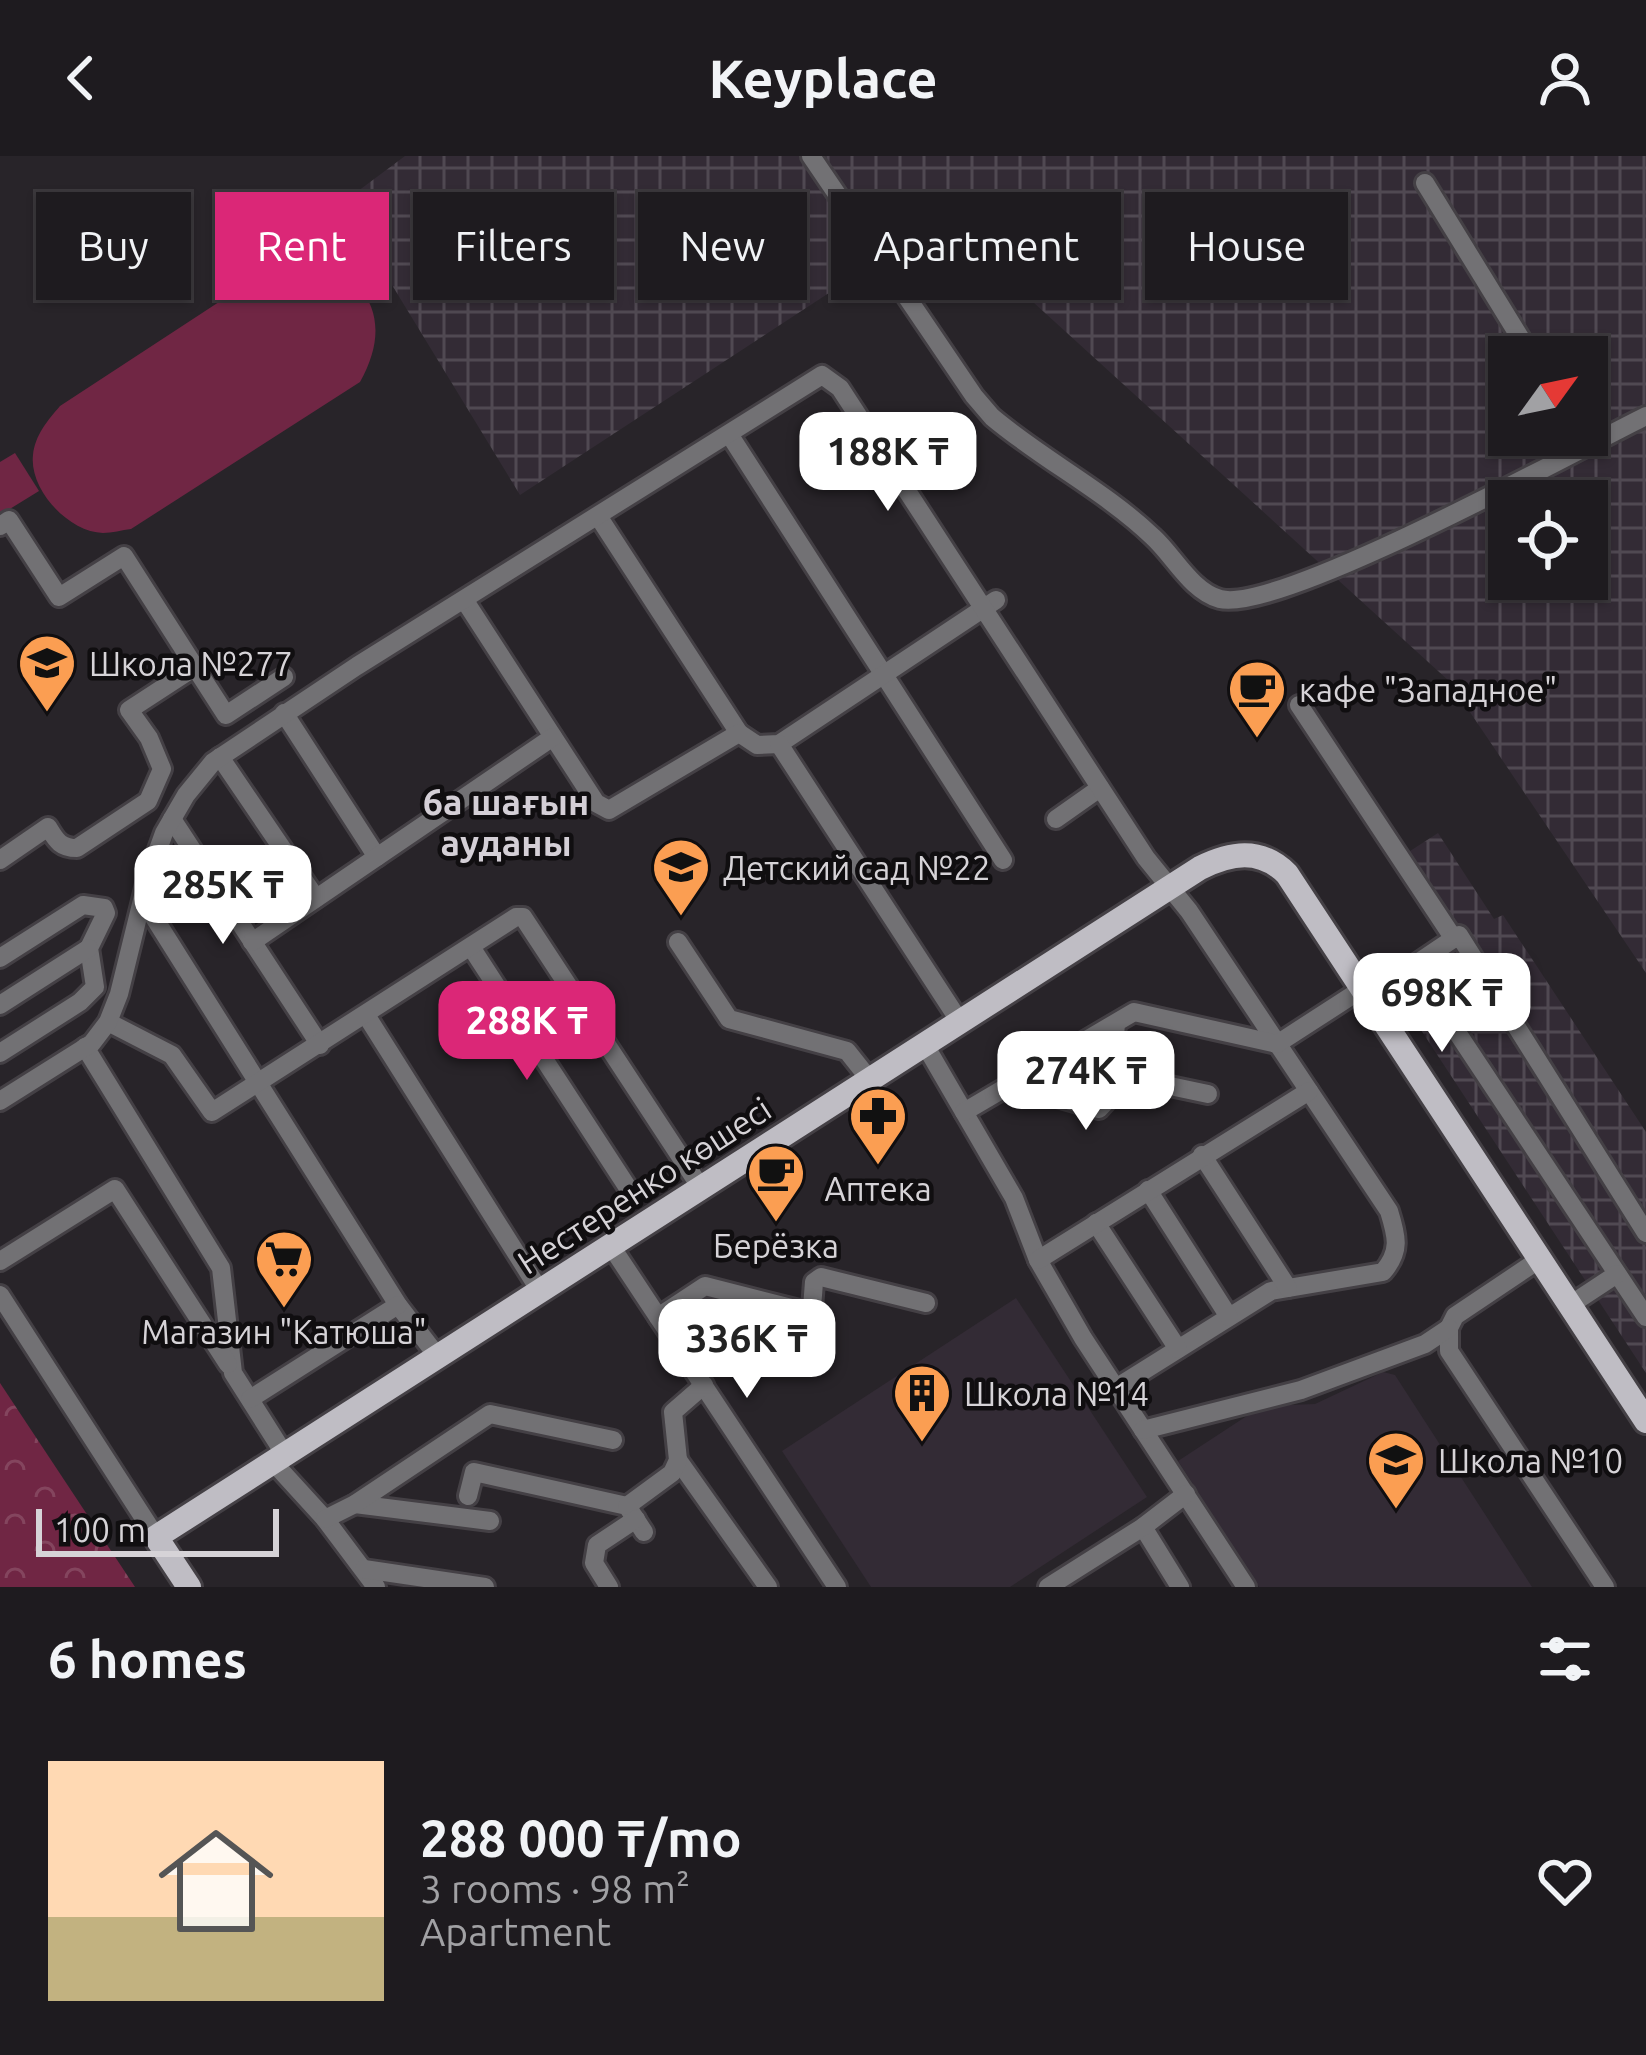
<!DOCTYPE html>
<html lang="en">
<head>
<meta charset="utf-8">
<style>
	:root { --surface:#1e1b1f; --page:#262428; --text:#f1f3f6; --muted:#a1a1a4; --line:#3c393d; --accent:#db2777 }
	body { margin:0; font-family:Ubuntu,sans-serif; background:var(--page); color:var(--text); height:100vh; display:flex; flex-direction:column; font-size:45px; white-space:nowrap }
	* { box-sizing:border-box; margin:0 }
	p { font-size:39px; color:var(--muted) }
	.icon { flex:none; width:66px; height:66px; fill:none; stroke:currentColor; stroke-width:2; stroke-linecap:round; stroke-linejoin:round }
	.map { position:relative; height:1431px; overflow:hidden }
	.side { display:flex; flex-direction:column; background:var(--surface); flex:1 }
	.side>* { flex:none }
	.hud { position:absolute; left:36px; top:36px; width:1575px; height:108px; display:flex; gap:24px }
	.needle { width:78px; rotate:57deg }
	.fabs { position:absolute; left:1488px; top:180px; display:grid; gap:24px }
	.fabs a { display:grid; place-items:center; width:120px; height:120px; border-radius:0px; background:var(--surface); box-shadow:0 3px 9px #0004,0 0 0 3px var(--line); font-size:60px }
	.scale { position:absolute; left:36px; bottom:30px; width:243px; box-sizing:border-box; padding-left:12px; border:6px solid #d6d3d7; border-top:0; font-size:33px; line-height:42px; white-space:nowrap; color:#d6d3d7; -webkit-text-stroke:9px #100e10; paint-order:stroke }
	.price { position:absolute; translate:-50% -102px; padding:0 27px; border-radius:24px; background:#fff; color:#222; font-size:39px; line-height:78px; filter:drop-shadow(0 3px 6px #0008) }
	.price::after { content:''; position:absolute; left:50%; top:72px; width:36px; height:27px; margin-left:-18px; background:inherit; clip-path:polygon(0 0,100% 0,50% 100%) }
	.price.selected { background:var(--accent); color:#fff }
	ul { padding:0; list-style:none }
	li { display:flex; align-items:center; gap:36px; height:300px; padding:0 48px }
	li+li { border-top:3px solid var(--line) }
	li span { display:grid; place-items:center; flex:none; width:336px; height:240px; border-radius:0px; color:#555 }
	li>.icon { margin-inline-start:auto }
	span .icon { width:144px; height:144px; fill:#fffc; stroke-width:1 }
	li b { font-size:51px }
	h2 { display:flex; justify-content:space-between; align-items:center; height:144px; padding:0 48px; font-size:51px }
	.pill { padding:0 42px; border-radius:0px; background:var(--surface); box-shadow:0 3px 9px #0004,0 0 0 3px var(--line); font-size:42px; line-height:108px }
	.pill.selected { background:var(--accent); color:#fff }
	header { display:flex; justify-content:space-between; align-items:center; height:156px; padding:0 48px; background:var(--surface); font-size:54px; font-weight:600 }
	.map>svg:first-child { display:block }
	.built { fill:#332b35 }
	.industrial { fill:url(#industrial-grid); fill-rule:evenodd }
	.grass { fill:#702644 }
	.park { fill:url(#park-crowns) }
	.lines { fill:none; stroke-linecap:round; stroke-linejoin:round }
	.minor-casing { stroke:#444045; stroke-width:24 }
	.major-casing { stroke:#444045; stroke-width:30 }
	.minor { stroke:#727174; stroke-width:18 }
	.major { stroke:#bfbdc4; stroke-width:24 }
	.labels { text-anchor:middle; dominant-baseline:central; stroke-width:9; stroke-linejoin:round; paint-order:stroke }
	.poi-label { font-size:33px; fill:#d6d3d7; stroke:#100e10; text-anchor:start }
	.street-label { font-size:33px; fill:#d6d3d7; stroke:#100e10 }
	.neighbourhood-label { font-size:36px; font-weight:bold; fill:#d4cfd6; stroke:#100e10 }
</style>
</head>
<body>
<header><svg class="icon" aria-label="back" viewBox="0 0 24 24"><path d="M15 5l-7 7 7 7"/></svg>Keyplace<svg class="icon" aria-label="person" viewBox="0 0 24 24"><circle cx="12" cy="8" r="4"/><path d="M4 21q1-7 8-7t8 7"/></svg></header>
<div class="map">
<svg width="1646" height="1431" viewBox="0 0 1646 1431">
	<defs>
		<pattern id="industrial-grid" width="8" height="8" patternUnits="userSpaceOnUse" patternTransform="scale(3)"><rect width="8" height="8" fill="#332b35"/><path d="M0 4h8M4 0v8" fill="none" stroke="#504952"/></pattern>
		<pattern id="park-crowns" width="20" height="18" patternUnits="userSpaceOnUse" patternTransform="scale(3)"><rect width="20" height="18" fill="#702644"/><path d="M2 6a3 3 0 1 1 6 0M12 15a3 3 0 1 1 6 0" fill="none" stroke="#84455e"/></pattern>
	</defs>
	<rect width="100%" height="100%" fill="#282429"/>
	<g class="built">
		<polygon points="1016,1142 1147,1341 1010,1431 871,1431 782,1295"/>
		<polygon points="1383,1216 1395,1219 1532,1431 1259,1431 1178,1305 1262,1250 1315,1248"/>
	</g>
	<g class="industrial">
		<path d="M405,0H1646V817L1449,525L942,63L520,339L342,47ZM1509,201H1587V279H1509ZM1509,345H1587V423H1509Z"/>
		<polygon points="1438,677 1494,763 1503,759 1646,976 1646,1217 1396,836 1453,798 1393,706"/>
	</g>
	<g class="grass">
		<path d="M310,103C374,121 392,170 360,226L131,373C122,374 112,377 103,377C68,376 29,333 33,299C35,279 48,264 60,250L280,106Z"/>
		<polygon points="15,297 39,335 0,359 0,306"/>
	</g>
	<polygon class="park" points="0,1227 135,1431 0,1431"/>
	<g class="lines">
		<g class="minor-casing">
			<g id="minor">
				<path d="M811,0L974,240L992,261C1043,304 1105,335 1153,381C1174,400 1191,435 1220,443C1279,458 1575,295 1646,260"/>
				<polyline points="1425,27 1532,201"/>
				<polyline points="729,278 1003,704"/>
				<polyline points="598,360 739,577"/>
				<path d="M0,370L9,364L59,441L124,400L195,511L129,554L149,582L162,613L148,645L77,692C60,692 56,684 48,671L0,704"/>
				<polyline points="465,445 596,647 609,654 739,577 757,589 779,588 996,444"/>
				<polyline points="195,511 226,559 284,521"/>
				<polyline points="1299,549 1454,783"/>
				<polyline points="284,557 377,701"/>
				<polyline points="779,588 960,866"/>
				<polyline points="220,601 316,742"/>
				<polyline points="172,663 320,889"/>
				<polyline points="1056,663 1100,632"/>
				<polyline points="143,744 398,1149 438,1201"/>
				<polyline points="252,786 553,581"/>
				<polyline points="678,786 729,863 847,895 870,924"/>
				<polyline points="471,791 628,1032"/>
				<polyline points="0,802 83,749 104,752 106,757 89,792 95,831 80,846 0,897"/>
				<polyline points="1413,810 1646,1161"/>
				<polyline points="1367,841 1459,779 1646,1077"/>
				<polyline points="0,849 89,792"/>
				<polyline points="366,859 540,1135"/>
				<polyline points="108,866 172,899 212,956 516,761 523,761 701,1032"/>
				<polyline points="925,889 1014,1042 1038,1104 1083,1182 1246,1431"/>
				<polyline points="85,891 221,1112 233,1217 285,1299"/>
				<polyline points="1118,919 1208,938"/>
				<path d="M1012,928L1099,953C1126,928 1112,898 1116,868"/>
				<path d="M0,945L92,887L108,866L119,838L147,724L164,677L186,639L213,606L357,510L822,219L840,232L1146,702L1189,755L1389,1055C1397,1081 1401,1095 1383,1116L1271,1135L1116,1232"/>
				<polyline points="964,956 1134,856 1277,888 1362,833"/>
				<polyline points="1202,999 1288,1132"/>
				<polyline points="1148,1034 1229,1161"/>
				<polyline points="1096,1067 1178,1193"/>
				<polyline points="611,1090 837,1431"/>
				<polyline points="1540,1103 1455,1160 1449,1172 1449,1195 1605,1431"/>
				<polyline points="1038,1104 1309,935"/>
				<polyline points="0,1105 115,1033 228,1208"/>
				<polyline points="0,1139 156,1381"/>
				<polyline points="1570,1149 1617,1118"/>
				<polyline points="658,1161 705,1130 807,1156 812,1152 814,1126 821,1121 926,1147"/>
				<polyline points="250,1243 398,1149"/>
				<polyline points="1143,1274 1301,1234 1425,1188 1449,1172"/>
				<polyline points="678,1304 768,1431"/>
				<polyline points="273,1306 325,1363 376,1431"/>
				<polyline points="468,1340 474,1316 627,1350 644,1376"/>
				<polyline points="355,1348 490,1365"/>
				<polyline points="627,1350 672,1317 678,1304 673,1256 704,1229"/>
				<polyline points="325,1363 355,1348 490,1258 613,1284"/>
				<polyline points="1143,1371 1180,1431"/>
				<polyline points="364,1413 485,1431"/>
				<polyline points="609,1431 594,1407 597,1389 636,1363"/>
				<polyline points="1048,1431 1143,1371 1186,1338"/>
			</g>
		</g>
		<g class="major-casing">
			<path id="major" d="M189,1431L156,1381L1200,712C1230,697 1260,691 1287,718L1646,1265"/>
		</g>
		<use href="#minor" class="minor"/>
		<use href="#major" class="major"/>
	</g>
	<defs>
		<g id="school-pin" transform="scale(3)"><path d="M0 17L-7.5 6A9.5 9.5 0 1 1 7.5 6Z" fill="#fb9e52" stroke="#100e10"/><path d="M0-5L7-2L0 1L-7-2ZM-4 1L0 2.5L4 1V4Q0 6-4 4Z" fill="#111"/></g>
		<g id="cafe-pin" transform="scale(3)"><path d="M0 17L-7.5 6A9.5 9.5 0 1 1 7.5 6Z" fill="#fb9e52" stroke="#100e10"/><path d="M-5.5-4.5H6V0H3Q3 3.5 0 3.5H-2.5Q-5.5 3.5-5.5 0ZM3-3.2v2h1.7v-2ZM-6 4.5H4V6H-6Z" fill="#111"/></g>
		<g id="pharmacy-pin" transform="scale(3)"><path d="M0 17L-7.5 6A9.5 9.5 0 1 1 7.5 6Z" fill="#fb9e52" stroke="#100e10"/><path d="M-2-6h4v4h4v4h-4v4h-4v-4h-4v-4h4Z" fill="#111"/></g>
		<g id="supermarket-pin" transform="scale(3)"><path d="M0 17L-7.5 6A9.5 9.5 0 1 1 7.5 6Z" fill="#fb9e52" stroke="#100e10"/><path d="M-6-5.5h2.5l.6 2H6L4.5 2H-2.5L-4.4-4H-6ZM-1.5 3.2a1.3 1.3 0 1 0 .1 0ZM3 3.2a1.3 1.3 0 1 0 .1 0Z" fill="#111"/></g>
		<g id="building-pin" transform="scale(3)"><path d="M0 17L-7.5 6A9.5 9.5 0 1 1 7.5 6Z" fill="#fb9e52" stroke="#100e10"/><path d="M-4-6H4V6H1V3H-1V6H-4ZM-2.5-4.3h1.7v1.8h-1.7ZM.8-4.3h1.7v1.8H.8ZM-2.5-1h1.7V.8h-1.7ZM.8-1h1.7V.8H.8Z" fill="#111"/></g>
	</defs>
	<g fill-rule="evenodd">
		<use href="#school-pin" x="47" y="507"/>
		<use href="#cafe-pin" x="1257" y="533"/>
		<use href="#school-pin" x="681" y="711"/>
		<use href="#pharmacy-pin" x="878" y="960"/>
		<use href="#cafe-pin" x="776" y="1017"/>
		<use href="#supermarket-pin" x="284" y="1103"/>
		<use href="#building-pin" x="922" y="1237"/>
		<use href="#school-pin" x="1396" y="1304"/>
	</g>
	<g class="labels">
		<g class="poi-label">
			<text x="89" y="507">Школа №277</text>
			<text x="1299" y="533">кафе "Западное"</text>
			<text x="723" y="711">Детский сад №22</text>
			<text x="878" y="1032" text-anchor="middle">Аптека</text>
			<text x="776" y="1089" text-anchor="middle">Берёзка</text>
			<text x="284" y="1175" text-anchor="middle">Магазин "Катюша"</text>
			<text x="964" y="1237">Школа №14</text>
			<text x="1438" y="1304">Школа №10</text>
		</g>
		<g class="street-label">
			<text transform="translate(644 1029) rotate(-33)">Нестеренко көшесі</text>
		</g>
		<g class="neighbourhood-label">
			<text x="506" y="645">6а шағын<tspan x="506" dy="41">ауданы</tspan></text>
		</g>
	</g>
</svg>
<div class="fabs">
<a><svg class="needle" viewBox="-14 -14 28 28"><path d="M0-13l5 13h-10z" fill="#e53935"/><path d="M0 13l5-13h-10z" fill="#a1a1a4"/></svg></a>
<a><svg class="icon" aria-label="locate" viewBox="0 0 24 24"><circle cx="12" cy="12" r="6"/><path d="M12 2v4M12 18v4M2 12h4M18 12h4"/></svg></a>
</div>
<div class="scale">100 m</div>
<b class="price" style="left:888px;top:358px">188K ₸</b>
<b class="price" style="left:223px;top:791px">285K ₸</b>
<b class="price" style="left:1442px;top:899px">698K ₸</b>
<b class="price selected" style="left:527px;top:927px">288K ₸</b>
<b class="price" style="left:1086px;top:977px">274K ₸</b>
<b class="price" style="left:747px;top:1245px">336K ₸</b>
<div class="hud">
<a class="pill">Buy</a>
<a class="pill selected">Rent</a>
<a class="pill">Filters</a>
<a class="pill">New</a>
<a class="pill">Apartment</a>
<a class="pill">House</a>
</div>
</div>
<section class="side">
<h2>6 homes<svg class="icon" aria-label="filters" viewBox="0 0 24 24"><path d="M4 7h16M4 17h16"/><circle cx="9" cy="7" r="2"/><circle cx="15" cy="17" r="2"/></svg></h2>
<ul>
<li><span style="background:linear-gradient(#ffd9b3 65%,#c2b280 0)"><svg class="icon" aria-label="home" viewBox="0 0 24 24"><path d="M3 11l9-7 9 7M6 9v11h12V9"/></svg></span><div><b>288 000 ₸/mo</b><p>3 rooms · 98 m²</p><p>Apartment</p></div><svg class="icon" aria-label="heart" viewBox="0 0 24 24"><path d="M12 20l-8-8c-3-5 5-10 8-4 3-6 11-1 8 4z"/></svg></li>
</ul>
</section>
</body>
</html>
